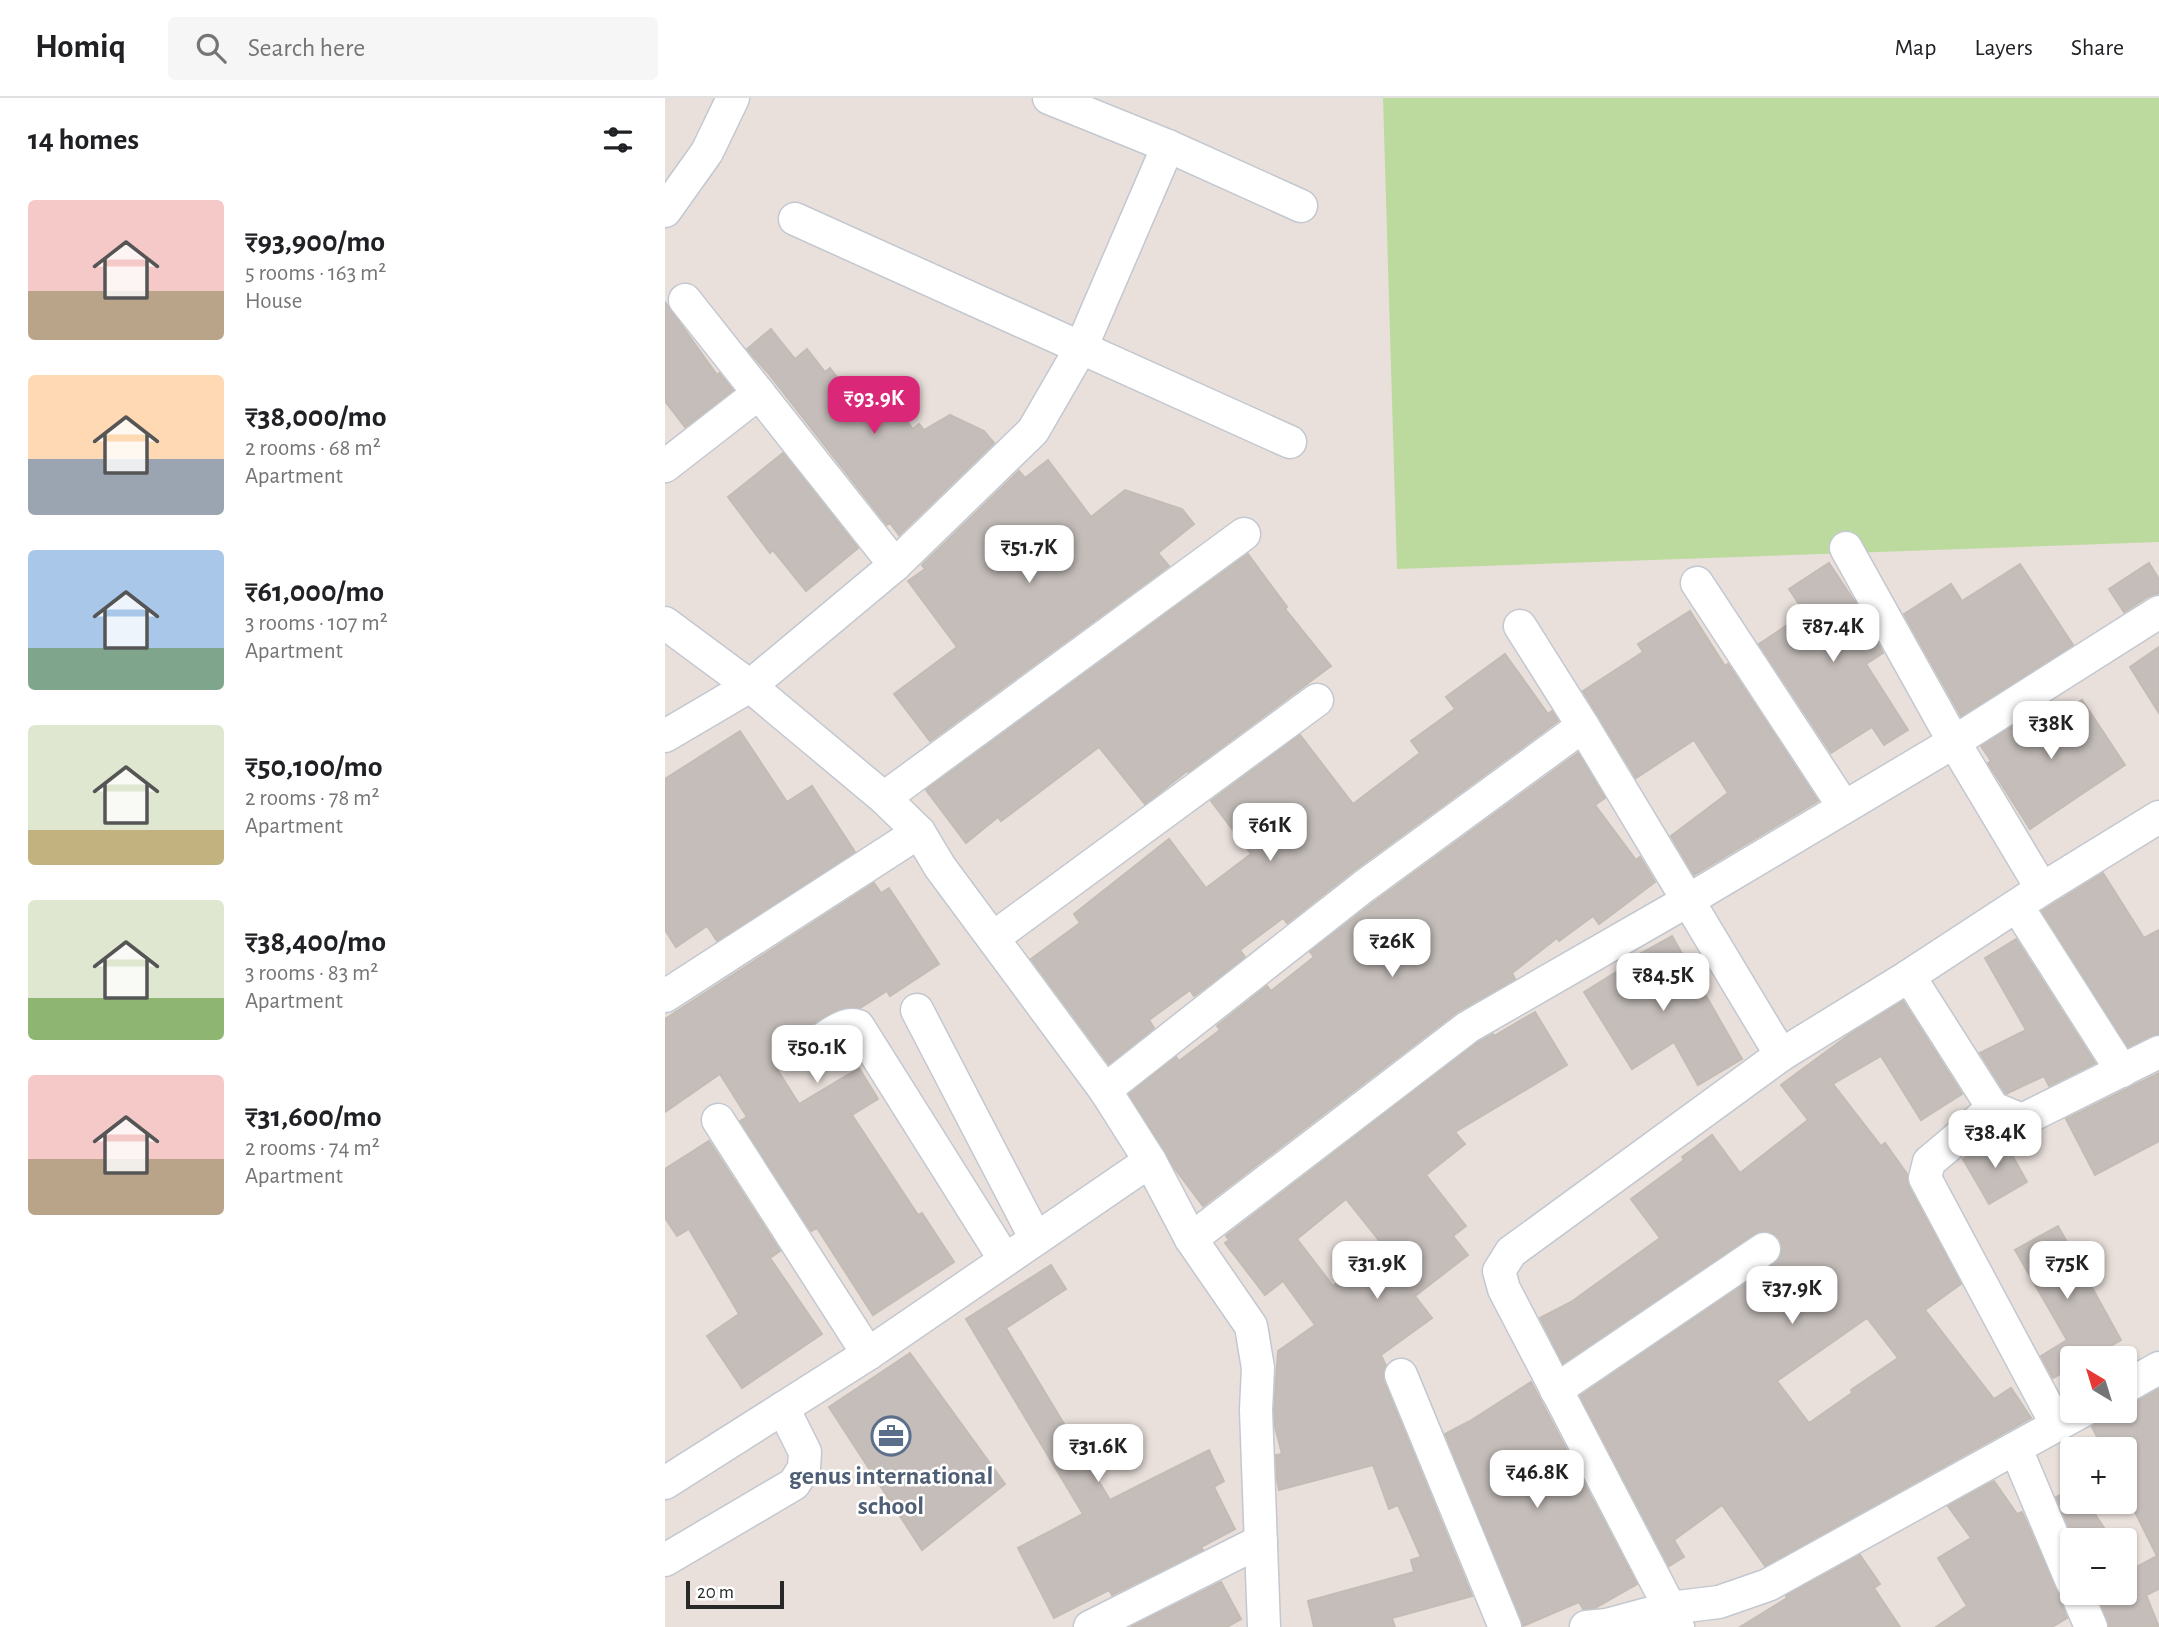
<!DOCTYPE html>
<html lang="en">
<head>
<meta charset="utf-8">
<style>
	:root { --surface:#fff; --page:#f6f6f6; --text:#202124; --muted:#757577; --line:#e0e0e0; --accent:#db2777 }
	body { margin:0; font-family:"Alegreya Sans",sans-serif; background:var(--page); color:var(--text); height:100vh; display:flex; flex-direction:column; font-size:26px; white-space:nowrap }
	* { box-sizing:border-box; margin:0 }
	p { font-size:23px; color:var(--muted) }
	.icon { flex:none; width:38px; height:38px; fill:none; stroke:currentColor; stroke-width:2; stroke-linecap:round; stroke-linejoin:round }
	.map { position:relative; flex:1; overflow:hidden }
	.side { display:flex; flex-direction:column; background:var(--surface); width:665px }
	.side>* { flex:none }
	.needle { width:46px; rotate:322deg }
	.buttons { position:absolute; left:1395px; top:1248px; display:grid; gap:14px }
	.buttons a { display:grid; place-items:center; width:77px; height:77px; border-radius:7px; background:var(--surface); box-shadow:0 2px 5px #0004; font-size:35px }
	.scale { position:absolute; left:21px; bottom:18px; width:98px; box-sizing:border-box; padding-left:7px; border:4px solid #282828; border-top:0; font-size:19px; line-height:24px; white-space:nowrap; color:#282828; -webkit-text-stroke:5px #fff; paint-order:stroke }
	.price { position:absolute; translate:-50% -60px; padding:0 16px; border-radius:14px; background:#fff; color:#222; font-size:23px; line-height:46px; filter:drop-shadow(0 2px 4px #0008) }
	.price::after { content:''; position:absolute; left:50%; top:42px; width:21px; height:16px; margin-left:-10px; background:inherit; clip-path:polygon(0 0,100% 0,50% 100%) }
	.price.current { background:var(--accent); color:#fff }
	ul { padding:0; list-style:none }
	li { display:flex; align-items:center; gap:21px; height:175px; padding:0 28px }
	li span { display:grid; place-items:center; flex:none; width:196px; height:140px; border-radius:7px; color:#555 }
	li>.icon { margin-inline-start:auto }
	span .icon { width:84px; height:84px; fill:#fffc; stroke-width:1 }
	li b { font-size:30px }
	h2 { display:flex; justify-content:space-between; align-items:center; height:84px; padding:0 28px; font-size:30px }
	header { display:flex; align-items:center; gap:42px; box-sizing:border-box; height:98px; padding:0 35px; background:var(--surface); border-bottom:2px solid var(--line) }
	header strong { font-size:33px }
	nav { display:flex; gap:38px; margin-inline-start:auto; font-size:24px }
	.search { width:490px; height:63px; background:var(--page); display:flex; align-items:center; gap:18px; box-sizing:border-box; padding:0 24px; border-radius:7px; color:var(--muted); font-size:26px }
	main { display:flex; flex:1; min-height:0 }
	.map>svg:first-child { display:block }
	.green { fill:#bcda9d }
	.building { fill:#c4bdba; stroke:#c3bcb5; stroke-width:2; fill-rule:evenodd }
	.lines { fill:none; stroke-linecap:round; stroke-linejoin:round }
	.minor-casing { stroke:#c3c8d0; stroke-width:35 }
	.minor { stroke:#fff; stroke-width:32 }
	.labels { text-anchor:middle; dominant-baseline:central; stroke-width:5; stroke-linejoin:round; paint-order:stroke }
	.service-label { font-size:26px; font-weight:bold; fill:#4e5e75; stroke:#fff }
</style>
</head>
<body>
<header>
<strong>Homiq</strong>
<div class="search"><svg class="icon" aria-label="search" viewBox="0 0 24 24"><circle cx="10" cy="10" r="6"/><path d="M15 15l6 6"/></svg>Search here</div>
<nav><a>Map</a><a>Layers</a><a>Share</a></nav>
</header>
<main>
<section class="side">
<h2>14 homes<svg class="icon" aria-label="filters" viewBox="0 0 24 24"><path d="M4 7h16M4 17h16"/><circle cx="9" cy="7" r="2"/><circle cx="15" cy="17" r="2"/></svg></h2>
<ul>
<li><span style="background:linear-gradient(#f6c9c9 65%,#b9a48a 0)"><svg class="icon" aria-label="home" viewBox="0 0 24 24"><path d="M3 11l9-7 9 7M6 9v11h12V9"/></svg></span><div><b>₹93,900/mo</b><p>5 rooms · 163 m²</p><p>House</p></div></li>
<li><span style="background:linear-gradient(#ffd9b3 60%,#9aa5b1 0)"><svg class="icon" aria-label="home" viewBox="0 0 24 24"><path d="M3 11l9-7 9 7M6 9v11h12V9"/></svg></span><div><b>₹38,000/mo</b><p>2 rooms · 68 m²</p><p>Apartment</p></div></li>
<li><span style="background:linear-gradient(#a9c7e8 70%,#7fa58c 0)"><svg class="icon" aria-label="home" viewBox="0 0 24 24"><path d="M3 11l9-7 9 7M6 9v11h12V9"/></svg></span><div><b>₹61,000/mo</b><p>3 rooms · 107 m²</p><p>Apartment</p></div></li>
<li><span style="background:linear-gradient(#dfe7d0 75%,#c2b280 0)"><svg class="icon" aria-label="home" viewBox="0 0 24 24"><path d="M3 11l9-7 9 7M6 9v11h12V9"/></svg></span><div><b>₹50,100/mo</b><p>2 rooms · 78 m²</p><p>Apartment</p></div></li>
<li><span style="background:linear-gradient(#dfe7d0 70%,#8fb573 0)"><svg class="icon" aria-label="home" viewBox="0 0 24 24"><path d="M3 11l9-7 9 7M6 9v11h12V9"/></svg></span><div><b>₹38,400/mo</b><p>3 rooms · 83 m²</p><p>Apartment</p></div></li>
<li><span style="background:linear-gradient(#f6c9c9 60%,#b9a48a 0)"><svg class="icon" aria-label="home" viewBox="0 0 24 24"><path d="M3 11l9-7 9 7M6 9v11h12V9"/></svg></span><div><b>₹31,600/mo</b><p>2 rooms · 74 m²</p><p>Apartment</p></div></li>
</ul>
</section>
<div class="map">
<svg width="1494" height="1529" viewBox="0 0 1494 1529">
	<rect width="100%" height="100%" fill="#e9e0db"/>
	<polygon class="green" points="718,0 1494,0 1494,444 732,471"/>
	<g class="building">
		<polygon points="0,204 52,277 54,275 68,292 20,329 0,303"/>
		<polygon points="106,231 130,261 142,251 160,274 165,270 188,301 211,284 248,331 254,326 259,332 285,317 319,333 329,345 234,437 225,425 222,427 103,275 82,251"/>
		<polygon points="118,355 193,450 141,493 108,452 105,455 63,399"/>
		<polygon points="383,362 426,419 460,392 517,411 529,426 493,455 504,468 265,643 229,596 292,549 243,483 260,471 257,467 354,373 360,380"/>
		<polygon points="583,456 622,509 620,511 666,568 523,674 522,673 480,706 434,649 336,723 333,719 301,745 261,692"/>
		<polygon points="1164,465 1194,510 1218,555 1201,566 1243,632 1219,647 1207,629 1166,655 1094,546 1140,515 1124,491"/>
		<polygon points="1484,465 1494,481 1494,495 1484,498 1459,514 1444,491"/>
		<polygon points="1355,466 1408,547 1296,618 1239,516 1286,486 1297,503"/>
		<polygon points="1025,513 1060,568 1063,566 1153,703 1029,777 1006,738 1063,695 1029,642 971,680 918,593 978,554 973,546"/>
		<polygon points="1494,549 1494,615 1465,569"/>
		<polygon points="840,556 883,616 887,613 893,623 687,774 622,825 618,820 575,852 580,859 529,898 525,892 484,922 489,930 444,966 366,861 415,825 409,816 504,741 541,790 586,756 546,703 635,637 688,706 755,655 746,643 790,611 781,599"/>
		<polygon points="1417,602 1460,667 1365,731 1323,665 1326,663 1316,648 1375,611 1383,624"/>
		<polygon points="75,633 122,704 147,688 190,754 52,843 42,828 11,849 0,832 0,681"/>
		<polygon points="913,655 940,700 930,707 971,762 975,759 990,784 934,826 928,818 894,843 892,840 847,875 850,881 792,914 538,1108 510,1071 464,996 511,959 514,963 555,932 552,928 602,888 606,893 649,859 645,854 709,804"/>
		<polygon points="1438,775 1479,840 1494,832 1494,936 1486,938 1463,949 1377,813"/>
		<polygon points="209,785 216,795 224,790 274,866 225,898 222,893 195,910 179,910 162,917 139,931 132,937 131,942 105,960 134,1006 194,970 213,1001 187,1017 253,1117 257,1115 289,1164 208,1217 152,1130 146,1133 75,1023 82,1019 55,976 0,1014 0,921"/>
		<polygon points="1007,838 1077,961 1033,987 1009,944 967,971 919,894 964,866 962,863"/>
		<polygon points="1351,841 1430,965 1384,988 1379,978 1341,996 1315,955 1361,932 1320,860"/>
		<path d="M1238,903L1297,996L1256,1022L1216,958L1168,986L1216,1048L1220,1045L1242,1076L1244,1089L1296,1186L1260,1212L1329,1301L1346,1290L1366,1320L1100,1468L1057,1407L1009,1442L1019,1459L1004,1468L915,1298L1109,1166L1116,1158L1117,1150L1115,1141L1106,1134L1097,1133L1089,1136L898,1265L875,1220L906,1204L995,1140L966,1101L1019,1062L1017,1059L1047,1037L1075,1075L1143,1022L1116,987L1185,936ZM1202,1220L1233,1260L1186,1292L1187,1295L1144,1325L1112,1283Z"/>
		<path d="M870,914L902,967L790,1034L800,1046L761,1077L801,1128L788,1138L803,1157L750,1198L767,1220L716,1257L721,1268L718,1275L719,1284L807,1498L727,1520L730,1529H649L643,1503L749,1474L746,1462L756,1459L733,1407L724,1411L708,1367L614,1392L612,1382L611,1357L617,1356L610,1329L609,1312L613,1253L650,1227L618,1183L600,1197L560,1145L564,1142L561,1138L813,944L828,936L829,938ZM681,1101L720,1150L668,1188L632,1141Z"/>
		<polygon points="1494,975 1494,1043 1430,1077 1401,1021"/>
		<polygon points="1337,1039 1362,1084 1324,1106 1298,1061"/>
		<polygon points="44,1043 115,1153 105,1160 157,1236 77,1290 42,1238 74,1216 24,1131 12,1138 0,1120 0,1071"/>
		<polygon points="1393,1128 1456,1242 1424,1260 1407,1260 1407,1269 1388,1280 1376,1258 1402,1242 1350,1152"/>
		<polygon points="386,1167 401,1191 341,1230 445,1402 544,1352 559,1383 549,1389 570,1431 536,1449 538,1452 447,1497 444,1492 389,1520 353,1450 418,1416 301,1221"/>
		<polygon points="245,1255 340,1386 257,1452 164,1309"/>
		<polygon points="866,1284 972,1486 930,1510 918,1511 914,1504 858,1528 780,1336 805,1323"/>
		<polygon points="1494,1291 1494,1491 1481,1497 1494,1529 1444,1529 1431,1494 1460,1494 1460,1447 1470,1470 1492,1458 1460,1394 1460,1351 1438,1351 1427,1329 1435,1320 1450,1312 1460,1312 1460,1308 1469,1305"/>
		<polygon points="1329,1383 1352,1416 1357,1414 1393,1495 1402,1520 1387,1529 1271,1529 1302,1508 1273,1460 1306,1440 1283,1408"/>
		<polygon points="1407,1392 1407,1404 1422,1404 1447,1442 1409,1442 1391,1399"/>
		<polygon points="1195,1457 1215,1486 1209,1490 1235,1529 1075,1529 1122,1500 1121,1498"/>
		<polygon points="556,1484 576,1521 562,1529 466,1529"/>
	</g>
	<g class="lines">
		<g class="minor-casing">
			<g id="minor">
				<polyline points="384,0 503,48 636,108"/>
				<polyline points="0,113 42,54 68,0"/>
				<polyline points="130,121 625,344"/>
				<polyline points="0,368 94,295"/>
				<polyline points="1181,450 1289,644 1377,791"/>
				<polyline points="230,467 368,333 416,250 503,48"/>
				<polyline points="1032,485 1179,709"/>
				<polyline points="0,525 85,588 219,700 254,734 275,769 440,992 485,1063"/>
				<polyline points="855,528 918,628 1116,957"/>
				<polyline points="0,638 85,588 230,467 20,202"/>
				<polyline points="219,700 579,436"/>
				<polyline points="1352,808 1457,973"/>
				<polyline points="328,840 652,602"/>
				<polyline points="1244,878 1328,1010 1357,1022 1494,954"/>
				<polyline points="0,898 254,734"/>
				<polyline points="252,912 371,1141"/>
				<path d="M148,947C161,940 179,923 193,928L340,1162"/>
				<polyline points="440,992 698,789 918,628"/>
				<polyline points="1328,1010 1264,1064 1260,1080 1392,1327"/>
				<polyline points="53,1022 203,1256"/>
				<polyline points="526,1141 803,929 1022,803 1289,644 1494,514"/>
				<polyline points="736,1277 840,1529"/>
				<polyline points="1460,1289 1494,1270"/>
				<polyline points="891,1292 1099,1151"/>
				<polyline points="1351,1351 1407,1484"/>
				<polyline points="0,1385 203,1256 485,1063 526,1141 586,1228 593,1270 591,1312 599,1529"/>
				<polyline points="0,1462 129,1386 139,1370 140,1354 118,1310"/>
				<polyline points="1411,1494 1426,1529"/>
				<polyline points="425,1529 596,1443"/>
				<polyline points="921,1529 942,1527 1005,1510 1054,1504 1103,1487 1419,1312"/>
				<polyline points="1013,1529 1005,1510 839,1191 834,1173 846,1154 1116,957 1244,878 1377,791 1494,719"/>
			</g>
		</g>
		<use href="#minor" class="minor"/>
	</g>
	<defs>
		<g id="office-ring" transform="scale(2.0125)"><circle r="9.5" fill="#fff" stroke="#5c6f8a" stroke-width="1.5"/><path d="M-6-3h4V-5.5h4V-3h4V5H-6ZM-1-4.5V-3h2v-1.5ZM-6 0V1H6V0Z" fill="#5c6f8a"/></g>
	</defs>
	<g fill-rule="evenodd">
		<use href="#office-ring" x="226" y="1338"/>
	</g>
	<g class="labels">
		<g class="service-label">
			<text x="226" y="1378">genus international<tspan x="226" dy="30">school</tspan></text>
		</g>
	</g>
</svg>
<div class="buttons">
<a><svg class="needle" viewBox="-14 -14 28 28"><path d="M0-13l5 13h-10z" fill="#e53935"/><path d="M0 13l5-13h-10z" fill="#757577"/></svg></a>
<a>+</a>
<a>−</a>
</div>
<div class="scale">20 m</div>
<b class="price current" style="left:209px;top:338px">₹93.9K</b>
<b class="price" style="left:364px;top:487px">₹51.7K</b>
<b class="price" style="left:1168px;top:566px">₹87.4K</b>
<b class="price" style="left:1386px;top:663px">₹38K</b>
<b class="price" style="left:605px;top:765px">₹61K</b>
<b class="price" style="left:727px;top:881px">₹26K</b>
<b class="price" style="left:998px;top:915px">₹84.5K</b>
<b class="price" style="left:152px;top:987px">₹50.1K</b>
<b class="price" style="left:1330px;top:1072px">₹38.4K</b>
<b class="price" style="left:712px;top:1203px">₹31.9K</b>
<b class="price" style="left:1402px;top:1203px">₹75K</b>
<b class="price" style="left:1127px;top:1228px">₹37.9K</b>
<b class="price" style="left:433px;top:1386px">₹31.6K</b>
<b class="price" style="left:872px;top:1412px">₹46.8K</b>
</div>
</main>
</body>
</html>
